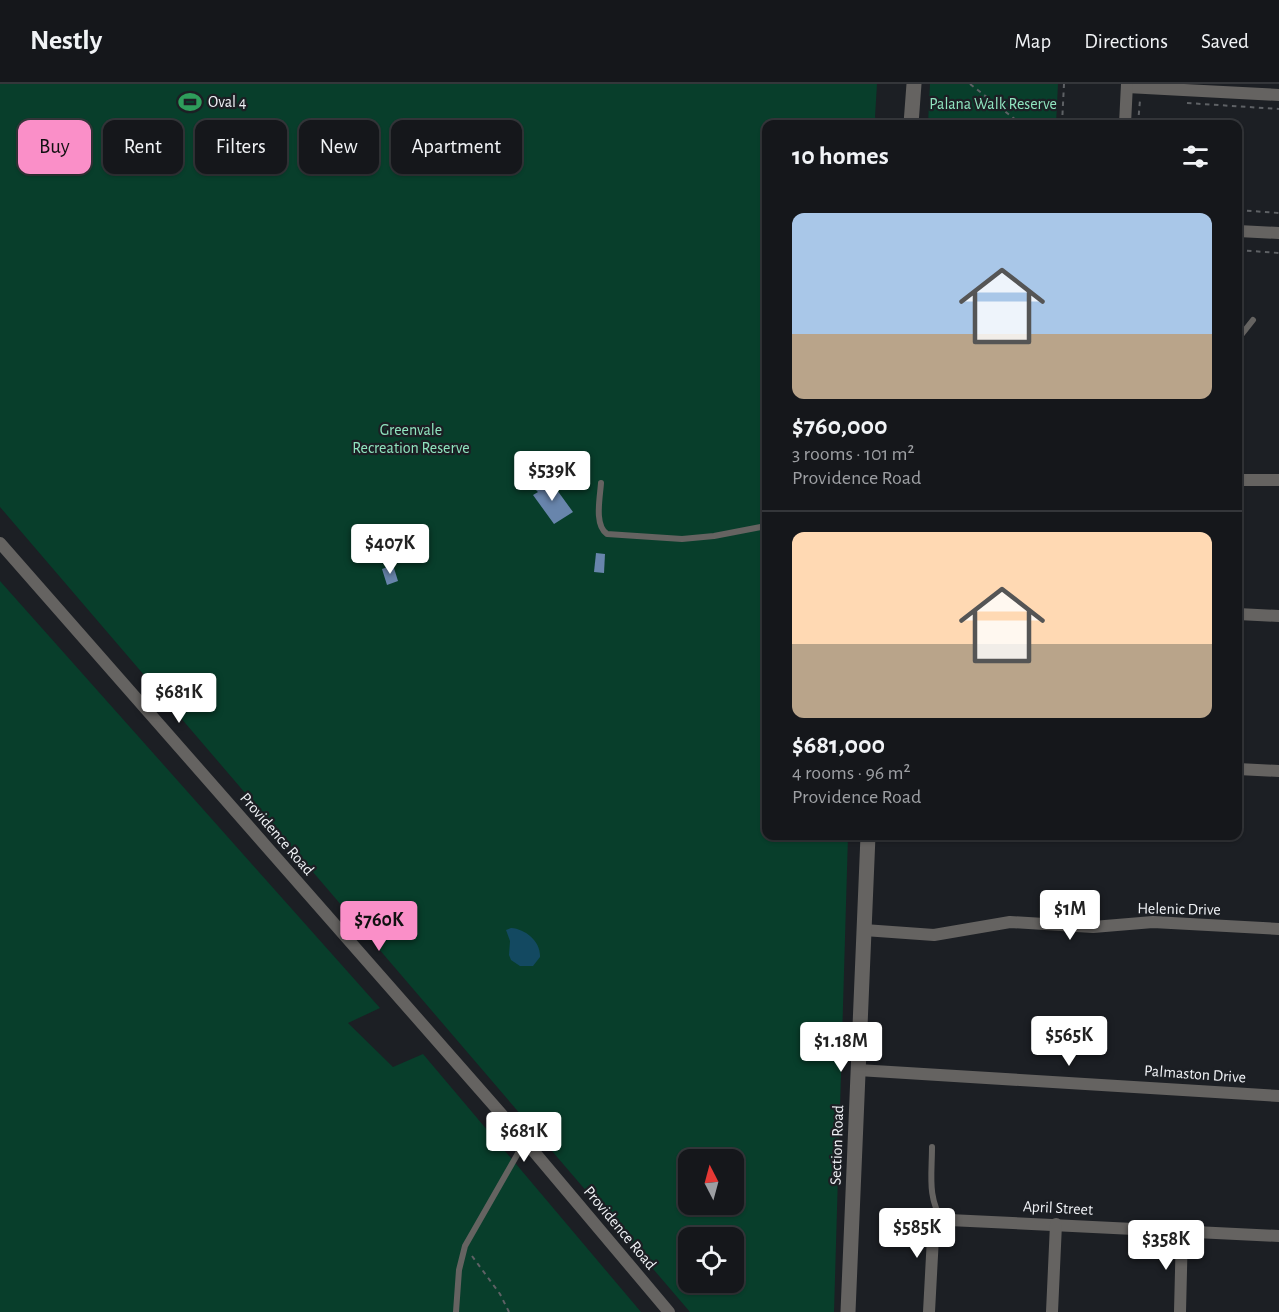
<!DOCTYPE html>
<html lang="en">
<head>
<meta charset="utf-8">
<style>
	:root { --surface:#15171b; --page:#222428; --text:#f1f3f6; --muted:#9d9fa3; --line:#34363a; --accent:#fa8fc8 }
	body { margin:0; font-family:"Alegreya Sans",sans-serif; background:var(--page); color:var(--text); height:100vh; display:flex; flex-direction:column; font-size:22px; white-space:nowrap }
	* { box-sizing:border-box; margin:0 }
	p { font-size:20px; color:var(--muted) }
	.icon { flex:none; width:33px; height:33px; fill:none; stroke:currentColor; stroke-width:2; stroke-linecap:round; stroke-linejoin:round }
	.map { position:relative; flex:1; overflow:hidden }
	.side { position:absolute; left:762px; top:36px; width:480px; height:720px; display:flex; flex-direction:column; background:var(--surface); border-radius:12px; box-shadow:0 2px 4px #0004,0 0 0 2px var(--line) }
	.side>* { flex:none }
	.top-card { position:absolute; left:18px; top:36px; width:570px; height:54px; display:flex; gap:12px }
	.needle { width:39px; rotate:354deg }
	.buttons { position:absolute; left:678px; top:1065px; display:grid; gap:12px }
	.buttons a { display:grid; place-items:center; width:66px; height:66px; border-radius:12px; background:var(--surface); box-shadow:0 2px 4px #0004,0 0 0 2px var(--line); font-size:30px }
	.price { position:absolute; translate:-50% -51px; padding:0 14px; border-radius:6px; background:#fff; color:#222; font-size:20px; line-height:39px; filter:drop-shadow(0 2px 3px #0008) }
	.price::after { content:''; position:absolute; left:50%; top:36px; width:18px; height:14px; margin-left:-9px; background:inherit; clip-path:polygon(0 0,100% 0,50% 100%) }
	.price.selected { background:var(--accent); color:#111 }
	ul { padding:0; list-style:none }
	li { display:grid; align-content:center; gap:12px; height:318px; padding:0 30px }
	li+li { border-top:2px solid var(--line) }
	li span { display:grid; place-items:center; height:186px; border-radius:12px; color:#555 }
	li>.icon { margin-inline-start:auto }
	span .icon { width:108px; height:108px; fill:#fffc; stroke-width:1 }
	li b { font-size:26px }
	h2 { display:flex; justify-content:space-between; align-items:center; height:72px; padding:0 30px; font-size:26px }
	.tag { padding:0 21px; border-radius:12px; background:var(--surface); box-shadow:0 2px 4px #0004,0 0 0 2px var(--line); font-size:21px; line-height:54px }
	.tag.selected { background:var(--accent); color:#111 }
	header { display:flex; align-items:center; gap:36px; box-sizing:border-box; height:84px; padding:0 30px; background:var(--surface); border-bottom:2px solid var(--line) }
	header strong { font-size:28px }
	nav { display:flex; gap:33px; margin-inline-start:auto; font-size:21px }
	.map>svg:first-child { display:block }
	.green { fill:#083e2b; fill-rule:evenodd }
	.water { fill:#134961 }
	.building { fill:#6885ac }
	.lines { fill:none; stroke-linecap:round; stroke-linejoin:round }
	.path { stroke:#5e6165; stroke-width:2; stroke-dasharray:4.5 4.5; stroke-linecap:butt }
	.service { stroke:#656361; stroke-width:6 }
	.minor { stroke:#656361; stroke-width:12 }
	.tertiary { stroke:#656361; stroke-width:15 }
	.labels { text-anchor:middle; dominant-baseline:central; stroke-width:4.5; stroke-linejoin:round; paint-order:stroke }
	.poi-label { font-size:16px; fill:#f1f3f7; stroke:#1c1f24; text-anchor:start }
	.park-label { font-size:16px; fill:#90e4bf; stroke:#1c1f24 }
	.street-label { font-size:16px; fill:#f1f3f7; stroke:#1c1f24 }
</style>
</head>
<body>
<header>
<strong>Nestly</strong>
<nav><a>Map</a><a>Directions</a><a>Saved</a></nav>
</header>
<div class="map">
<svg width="1279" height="1228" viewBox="0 0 1279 1228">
	<rect width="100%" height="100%" fill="#1c1f24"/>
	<g class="green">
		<path d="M0,0H877L875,33L878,40H766V752H848L834,1228H690L0,423ZM688,1076H734V1120H688ZM688,1154H734V1198H688Z"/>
		<polygon points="930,0 1058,0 1056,40 928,40"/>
		<polygon points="0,497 380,924 348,939 393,983 423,970 641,1228 0,1228"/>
	</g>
	<path class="water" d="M511,844C526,845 541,858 540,873L533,882H520L511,876L509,871L510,857L506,846Z"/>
	<g class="building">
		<polygon points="549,395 573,428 554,440 533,411 538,408 535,405"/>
		<polygon points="596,469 605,470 604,489 594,488"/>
		<polygon points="393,481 398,497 387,501 382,485"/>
	</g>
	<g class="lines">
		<g class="path">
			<polyline points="970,0 1021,40"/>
			<polyline points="1187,19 1279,25"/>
			<polyline points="1062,40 1064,0"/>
			<polyline points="1138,40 1140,16"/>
			<polyline points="1238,126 1279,129"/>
			<polyline points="1238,166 1279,169"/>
			<polyline points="472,1172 500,1210 509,1228"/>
		</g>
		<g class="service">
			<polyline points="1238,255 1253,236"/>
			<path d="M601,399C600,414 594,441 607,450L682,455L714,452L766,442"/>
			<path d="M932,1063C932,1091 927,1113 943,1138"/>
			<polyline points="456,1228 459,1186 465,1162 525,1057"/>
		</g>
		<g class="minor">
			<polyline points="1127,3 1279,11"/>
			<polyline points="1125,40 1127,0"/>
			<polyline points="1238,147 1279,149"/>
			<polyline points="1238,261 1238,296"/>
			<polyline points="1238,396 1279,396"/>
			<polyline points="0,459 525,1057 669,1228"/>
			<polyline points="1238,530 1279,532"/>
			<polyline points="1238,685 1279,687"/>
			<polyline points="864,846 934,851 1010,838 1093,843 1153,838 1279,845"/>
			<polyline points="858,986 1279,1012"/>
			<path d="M929,1228L933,1153C936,1143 940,1139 949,1136L1279,1152"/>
			<polyline points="1052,1228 1056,1140"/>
			<polyline points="1180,1228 1182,1146"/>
		</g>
		<g class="tertiary">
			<polyline points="911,40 914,0"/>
			<polyline points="848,1228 868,752"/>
		</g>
	</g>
	<defs>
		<g id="stadium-bare" transform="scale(1.8)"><path d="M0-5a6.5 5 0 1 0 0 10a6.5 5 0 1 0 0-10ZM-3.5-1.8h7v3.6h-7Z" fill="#2e9e5b" stroke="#1c1f24" stroke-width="2.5" paint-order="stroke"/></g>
	</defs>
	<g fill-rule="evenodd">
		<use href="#stadium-bare" x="190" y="18"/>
	</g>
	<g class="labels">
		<g class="poi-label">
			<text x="208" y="18">Oval 4</text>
		</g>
		<g class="park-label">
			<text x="993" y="20">Palana Walk Reserve</text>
			<text x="411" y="346">Greenvale<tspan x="411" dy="18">Recreation Reserve</tspan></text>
		</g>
		<g class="street-label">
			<text transform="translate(277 750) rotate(49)">Providence Road</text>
			<text transform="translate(1179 825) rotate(1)">Helenic Drive</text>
			<text transform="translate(1195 990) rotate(4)">Palmaston Drive</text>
			<text transform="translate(837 1061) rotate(-88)">Section Road</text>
			<text transform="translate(1058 1124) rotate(3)">April Street</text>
			<text transform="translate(620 1144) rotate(50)">Providence Road</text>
		</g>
	</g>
</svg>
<div class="buttons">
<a><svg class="needle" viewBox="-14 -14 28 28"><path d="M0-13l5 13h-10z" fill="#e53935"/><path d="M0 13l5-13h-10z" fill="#9d9fa3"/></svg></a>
<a><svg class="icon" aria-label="locate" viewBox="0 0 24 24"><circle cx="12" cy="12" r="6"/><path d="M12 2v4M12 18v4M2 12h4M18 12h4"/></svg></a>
</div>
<b class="price" style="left:552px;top:418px">$539K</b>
<b class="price" style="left:390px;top:491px">$407K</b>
<b class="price" style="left:179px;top:640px">$681K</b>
<b class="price" style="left:1070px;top:857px">$1M</b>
<b class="price selected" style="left:379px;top:868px">$760K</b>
<b class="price" style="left:1069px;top:983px">$565K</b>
<b class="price" style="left:841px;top:989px">$1.18M</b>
<b class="price" style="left:524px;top:1079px">$681K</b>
<b class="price" style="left:917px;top:1175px">$585K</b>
<b class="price" style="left:1166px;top:1187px">$358K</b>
<div class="top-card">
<a class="tag selected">Buy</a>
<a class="tag">Rent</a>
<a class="tag">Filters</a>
<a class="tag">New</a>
<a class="tag">Apartment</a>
</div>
<section class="side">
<h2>10 homes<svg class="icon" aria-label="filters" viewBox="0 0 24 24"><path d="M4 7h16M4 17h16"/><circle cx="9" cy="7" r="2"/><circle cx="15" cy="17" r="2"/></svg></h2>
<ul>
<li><span style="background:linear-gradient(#a9c7e8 65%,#b9a48a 0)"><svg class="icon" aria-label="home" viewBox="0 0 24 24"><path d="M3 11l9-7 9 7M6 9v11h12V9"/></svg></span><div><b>$760,000</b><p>3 rooms · 101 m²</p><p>Providence Road</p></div></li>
<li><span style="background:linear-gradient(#ffd9b3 60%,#b9a48a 0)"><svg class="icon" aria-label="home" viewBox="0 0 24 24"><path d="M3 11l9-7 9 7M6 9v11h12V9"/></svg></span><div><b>$681,000</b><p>4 rooms · 96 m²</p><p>Providence Road</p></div></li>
</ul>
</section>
</div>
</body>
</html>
